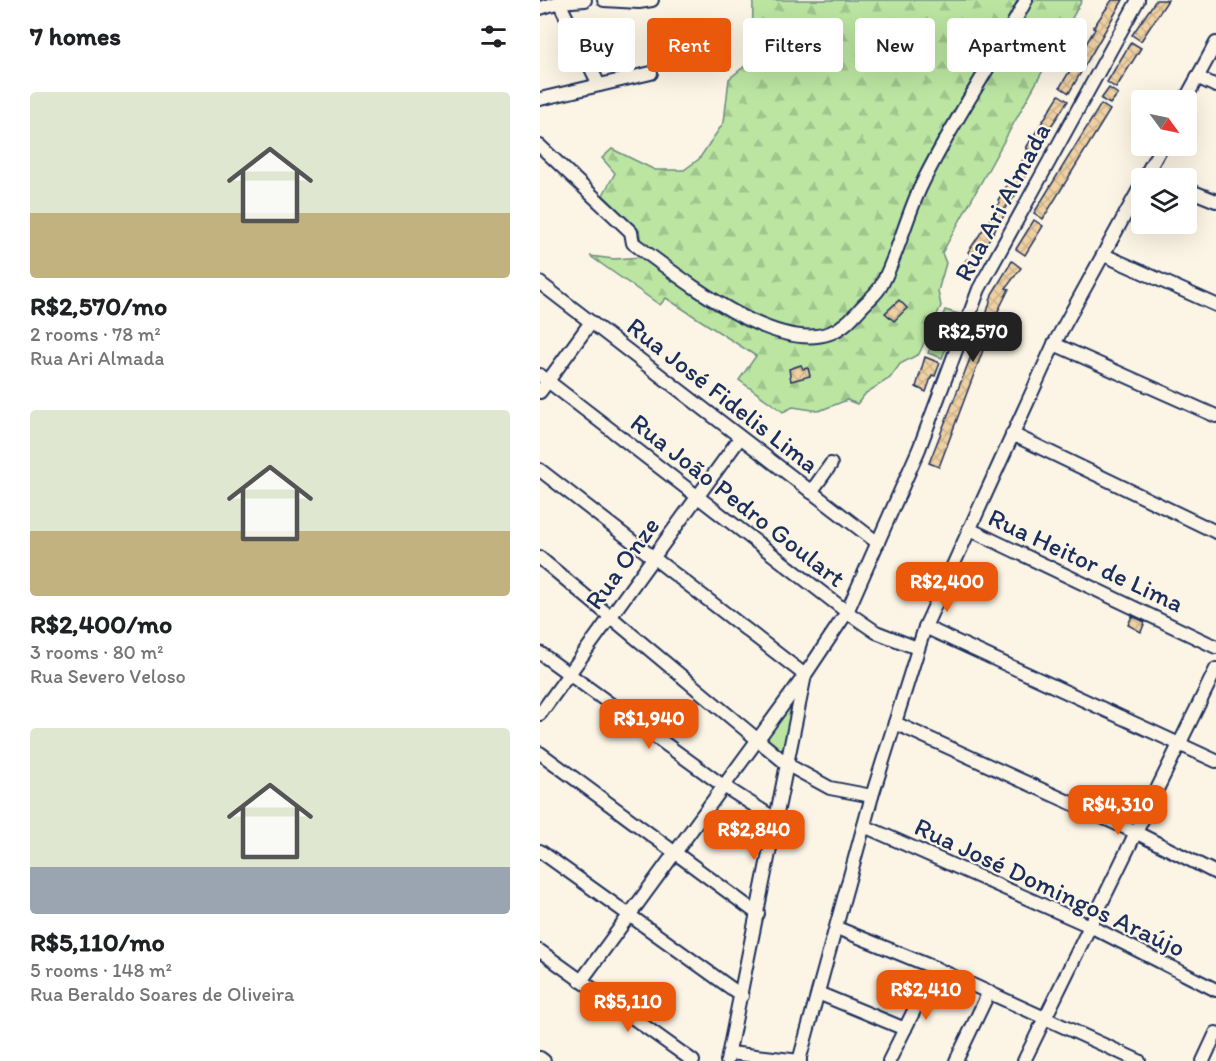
<!DOCTYPE html>
<html lang="en">
<head>
<meta charset="utf-8">
<style>
	:root { --surface:#fff; --page:#f6f6f6; --text:#202124; --muted:#757577; --accent:#ea580c }
	body { margin:0; font-family:Itim,sans-serif; background:var(--page); color:var(--text); height:100vh; display:flex; flex-direction:column; font-size:22px; white-space:nowrap }
	* { box-sizing:border-box; margin:0 }
	p { font-size:20px; color:var(--muted) }
	.icon { flex:none; width:33px; height:33px; fill:none; stroke:currentColor; stroke-width:2; stroke-linecap:round; stroke-linejoin:round }
	.map { position:relative; flex:1; overflow:hidden }
	.panel { display:flex; flex-direction:column; background:var(--surface); width:540px }
	.panel>* { flex:none }
	.hud { position:absolute; left:18px; top:18px; width:567px; height:54px; display:flex; gap:12px }
	.needle { width:39px; rotate:123deg }
	.controls { position:absolute; left:591px; top:90px; display:grid; gap:12px }
	.controls a { display:grid; place-items:center; width:66px; height:66px; border-radius:6px; background:var(--surface); box-shadow:0 6px 24px #0002; font-size:30px }
	.price { position:absolute; translate:-50% -51px; padding:0 14px; border-radius:12px; background:var(--accent); color:#fff; font-size:20px; line-height:39px; filter:drop-shadow(0 2px 3px #0008) }
	.price::after { content:''; position:absolute; left:50%; top:36px; width:18px; height:14px; margin-left:-9px; background:inherit; clip-path:polygon(0 0,100% 0,50% 100%) }
	.price.current { background:#222; color:#fff }
	ul { padding:0; list-style:none }
	li { display:grid; align-content:center; gap:12px; height:318px; padding:0 30px }
	li span { display:grid; place-items:center; height:186px; border-radius:6px; color:#555 }
	li>.icon { margin-inline-start:auto }
	span .icon { width:108px; height:108px; fill:#fffc; stroke-width:1 }
	li b { font-size:26px }
	h2 { display:flex; justify-content:space-between; align-items:center; height:72px; padding:0 30px; font-size:26px }
	.pill { padding:0 21px; border-radius:6px; background:var(--surface); box-shadow:0 6px 24px #0002; font-size:21px; line-height:54px }
	.pill.current { background:var(--accent); color:#fff }
	main { display:flex; flex:1; min-height:0 }
	.map>svg:first-child { display:block }
	.forest { fill:url(#forest-firs); stroke:#6b8a80; stroke-width:1.5 }
	.park { fill:#bbe5a1; stroke:#6b8a80; stroke-width:1.5 }
	.building { fill:url(#building-cross-hatch); stroke:#1b2f5e; stroke-width:1.5 }
	.lines { fill:none; stroke-linecap:round; stroke-linejoin:round }
	.minor-casing { stroke:#1b2f5e; stroke-width:16 }
	.minor { stroke:#fcf5e5; stroke-width:12 }
	.labels { text-anchor:middle; dominant-baseline:central; stroke-width:4.5; stroke-linejoin:round; paint-order:stroke }
	.street-label { font-size:26px; fill:#1b2f5e; stroke:#fcf5e5 }
</style>
</head>
<body>
<main>
<section class="panel">
<h2>7 homes<svg class="icon" aria-label="filters" viewBox="0 0 24 24"><path d="M4 7h16M4 17h16"/><circle cx="9" cy="7" r="2"/><circle cx="15" cy="17" r="2"/></svg></h2>
<ul>
<li><span style="background:linear-gradient(#dfe7d0 65%,#c2b280 0)"><svg class="icon" aria-label="home" viewBox="0 0 24 24"><path d="M3 11l9-7 9 7M6 9v11h12V9"/></svg></span><div><b>R$2,570/mo</b><p>2 rooms · 78 m²</p><p>Rua Ari Almada</p></div></li>
<li><span style="background:linear-gradient(#dfe7d0 65%,#c2b280 0)"><svg class="icon" aria-label="home" viewBox="0 0 24 24"><path d="M3 11l9-7 9 7M6 9v11h12V9"/></svg></span><div><b>R$2,400/mo</b><p>3 rooms · 80 m²</p><p>Rua Severo Veloso</p></div></li>
<li><span style="background:linear-gradient(#dfe7d0 75%,#9aa5b1 0)"><svg class="icon" aria-label="home" viewBox="0 0 24 24"><path d="M3 11l9-7 9 7M6 9v11h12V9"/></svg></span><div><b>R$5,110/mo</b><p>5 rooms · 148 m²</p><p>Rua Beraldo Soares de Oliveira</p></div></li>
</ul>
</section>
<div class="map">
<svg width="676" height="1061" viewBox="0 0 676 1061">
	<defs>
		<pattern id="forest-firs" width="22" height="20" patternUnits="userSpaceOnUse" patternTransform="scale(1.5)"><rect width="22" height="20" fill="#bbe5a1"/><path d="M5 1l3.5 6h-7zM16 11l3.5 6h-7z" fill="#a0c58d"/></pattern>
		<pattern id="building-cross-hatch" width="8" height="8" patternUnits="userSpaceOnUse" patternTransform="scale(1.5)"><rect width="8" height="8" fill="#eed0a1"/><path d="M0 0l8 8M0 8l8-8" fill="none" stroke="#ccb38d"/></pattern>
	</defs>
	<rect width="100%" height="100%" fill="#fcf5e5"/>
	<filter id="ink" filterUnits="userSpaceOnUse"><feTurbulence type="fractalNoise" baseFrequency=".0167" numOctaves="2"/><feDisplacementMap in="SourceGraphic" scale="12" xChannelSelector="R" yChannelSelector="G"/><feConvolveMatrix kernelMatrix="1 2 1 2 8 2 1 2 1" color-interpolation-filters="sRGB"/></filter>
	<g filter="url(#ink)">
		<polygon class="forest" points="213,0 542,0 402,253 406,263 398,291 401,306 379,354 360,364 350,378 326,393 317,404 307,400 279,411 253,407 243,412 199,380 216,356 126,298 120,305 50,256 74,259 103,257 99,230 63,195 75,173 62,158 72,149 115,170 144,170 159,159 184,122 189,79 212,60"/>
		<g class="park">
			<polygon points="405,310 419,314 402,358 388,353"/>
			<polygon points="256,699 248,752 242,755 226,742 225,736 252,701"/>
		</g>
		<g class="building">
			<polygon points="572,0 583,0 529,93 520,87 555,29 553,28"/>
			<polygon points="616,0 628,0 601,41 592,35"/>
			<polygon points="591,42 601,48 576,88 567,82"/>
			<polygon points="569,88 578,94 570,104 561,99"/>
			<polygon points="519,95 528,101 507,132 509,134 499,148 502,149 490,165 491,166 473,195 475,196 462,212 465,214 437,258 428,252 450,219 460,202 458,200 484,158 488,149 486,148"/>
			<polygon points="561,104 570,110 503,219 494,213"/>
			<polygon points="494,220 503,226 485,255 476,249"/>
			<polygon points="427,259 436,265 429,276 419,270"/>
			<polygon points="472,261 481,268 466,288 469,289 457,313 399,467 389,463 444,323 452,294"/>
			<polygon points="359,300 367,308 354,321 345,313"/>
			<polygon points="385,357 400,363 395,376 392,375 386,392 376,387"/>
			<polygon points="261,365 263,369 268,368 270,376 251,381 249,369"/>
			<polygon points="592,616 605,622 601,632 588,625"/>
		</g>
		<g class="lines">
			<g class="minor-casing">
				<g id="minor">
					<polyline points="64,0 99,2 112,0"/>
					<polyline points="19,2 59,85"/>
					<polyline points="0,8 19,2 45,0"/>
					<polyline points="657,77 676,86"/>
					<polyline points="0,99 111,73"/>
					<polyline points="645,100 676,43"/>
					<path d="M0,146L91,232L93,243C138,275 232,354 290,333C303,328 312,318 321,308C328,300 338,293 342,284C358,253 366,218 381,186C412,122 453,64 486,0"/>
					<polyline points="608,172 623,178"/>
					<polyline points="604,178 622,146"/>
					<polyline points="646,189 676,201"/>
					<polyline points="564,255 676,305"/>
					<polyline points="0,283 338,543"/>
					<polyline points="514,344 676,416"/>
					<polyline points="0,375 307,612 336,632 377,648"/>
					<polyline points="0,392 51,322"/>
					<polyline points="472,434 676,532"/>
					<polyline points="0,470 265,675 187,1061"/>
					<polyline points="271,492 291,464"/>
					<polyline points="429,529 676,647"/>
					<polyline points="0,558 248,765 290,788 332,796"/>
					<polyline points="385,627 676,761"/>
					<polyline points="0,653 182,785 237,820"/>
					<polyline points="0,714 200,438"/>
					<polyline points="355,723 597,833 676,873"/>
					<polyline points="0,753 218,914"/>
					<polyline points="324,826 550,926 676,990"/>
					<polyline points="0,851 202,996"/>
					<polyline points="297,928 395,968 599,1061"/>
					<polyline points="0,951 153,1061"/>
					<polyline points="41,981 265,675 307,612 379,449 439,289 598,0"/>
					<polyline points="278,993 365,1029"/>
					<polyline points="190,1053 260,1061"/>
					<polyline points="0,1058 4,1061"/>
					<polyline points="259,1061 332,796 385,627 514,344 602,184"/>
					<polyline points="349,1061 395,968"/>
					<polyline points="416,1061 449,992"/>
					<polyline points="484,1061 676,669"/>
					<polyline points="663,1061 676,1033"/>
				</g>
			</g>
			<use href="#minor" class="minor"/>
		</g>
	</g>
	<g class="labels">
		<g class="street-label">
			<text transform="translate(462 202) rotate(-62)">Rua Ari Almada</text>
			<text transform="translate(183 395) rotate(38)">Rua José Fidelis Lima</text>
			<text transform="translate(198 500) rotate(38)">Rua João Pedro Goulart</text>
			<text transform="translate(546 560) rotate(25)">Rua Heitor de Lima</text>
			<text transform="translate(82 563) rotate(-54)">Rua Onze</text>
			<text transform="translate(510 887) rotate(25)">Rua José Domingos Araújo</text>
		</g>
	</g>
</svg>
<div class="controls">
<a><svg class="needle" viewBox="-14 -14 28 28"><path d="M0-13l5 13h-10z" fill="#e53935"/><path d="M0 13l5-13h-10z" fill="#757577"/></svg></a>
<a><svg class="icon" aria-label="layers" viewBox="0 0 24 24"><path d="M12 4l9 5-9 5-9-5zM3 14l9 5 9-5"/></svg></a>
</div>
<b class="price current" style="left:433px;top:363px">R$2,570</b>
<b class="price" style="left:407px;top:613px">R$2,400</b>
<b class="price" style="left:109px;top:750px">R$1,940</b>
<b class="price" style="left:578px;top:836px">R$4,310</b>
<b class="price" style="left:214px;top:861px">R$2,840</b>
<b class="price" style="left:386px;top:1021px">R$2,410</b>
<b class="price" style="left:88px;top:1033px">R$5,110</b>
<div class="hud">
<a class="pill">Buy</a>
<a class="pill current">Rent</a>
<a class="pill">Filters</a>
<a class="pill">New</a>
<a class="pill">Apartment</a>
</div>
</div>
</main>
</body>
</html>
